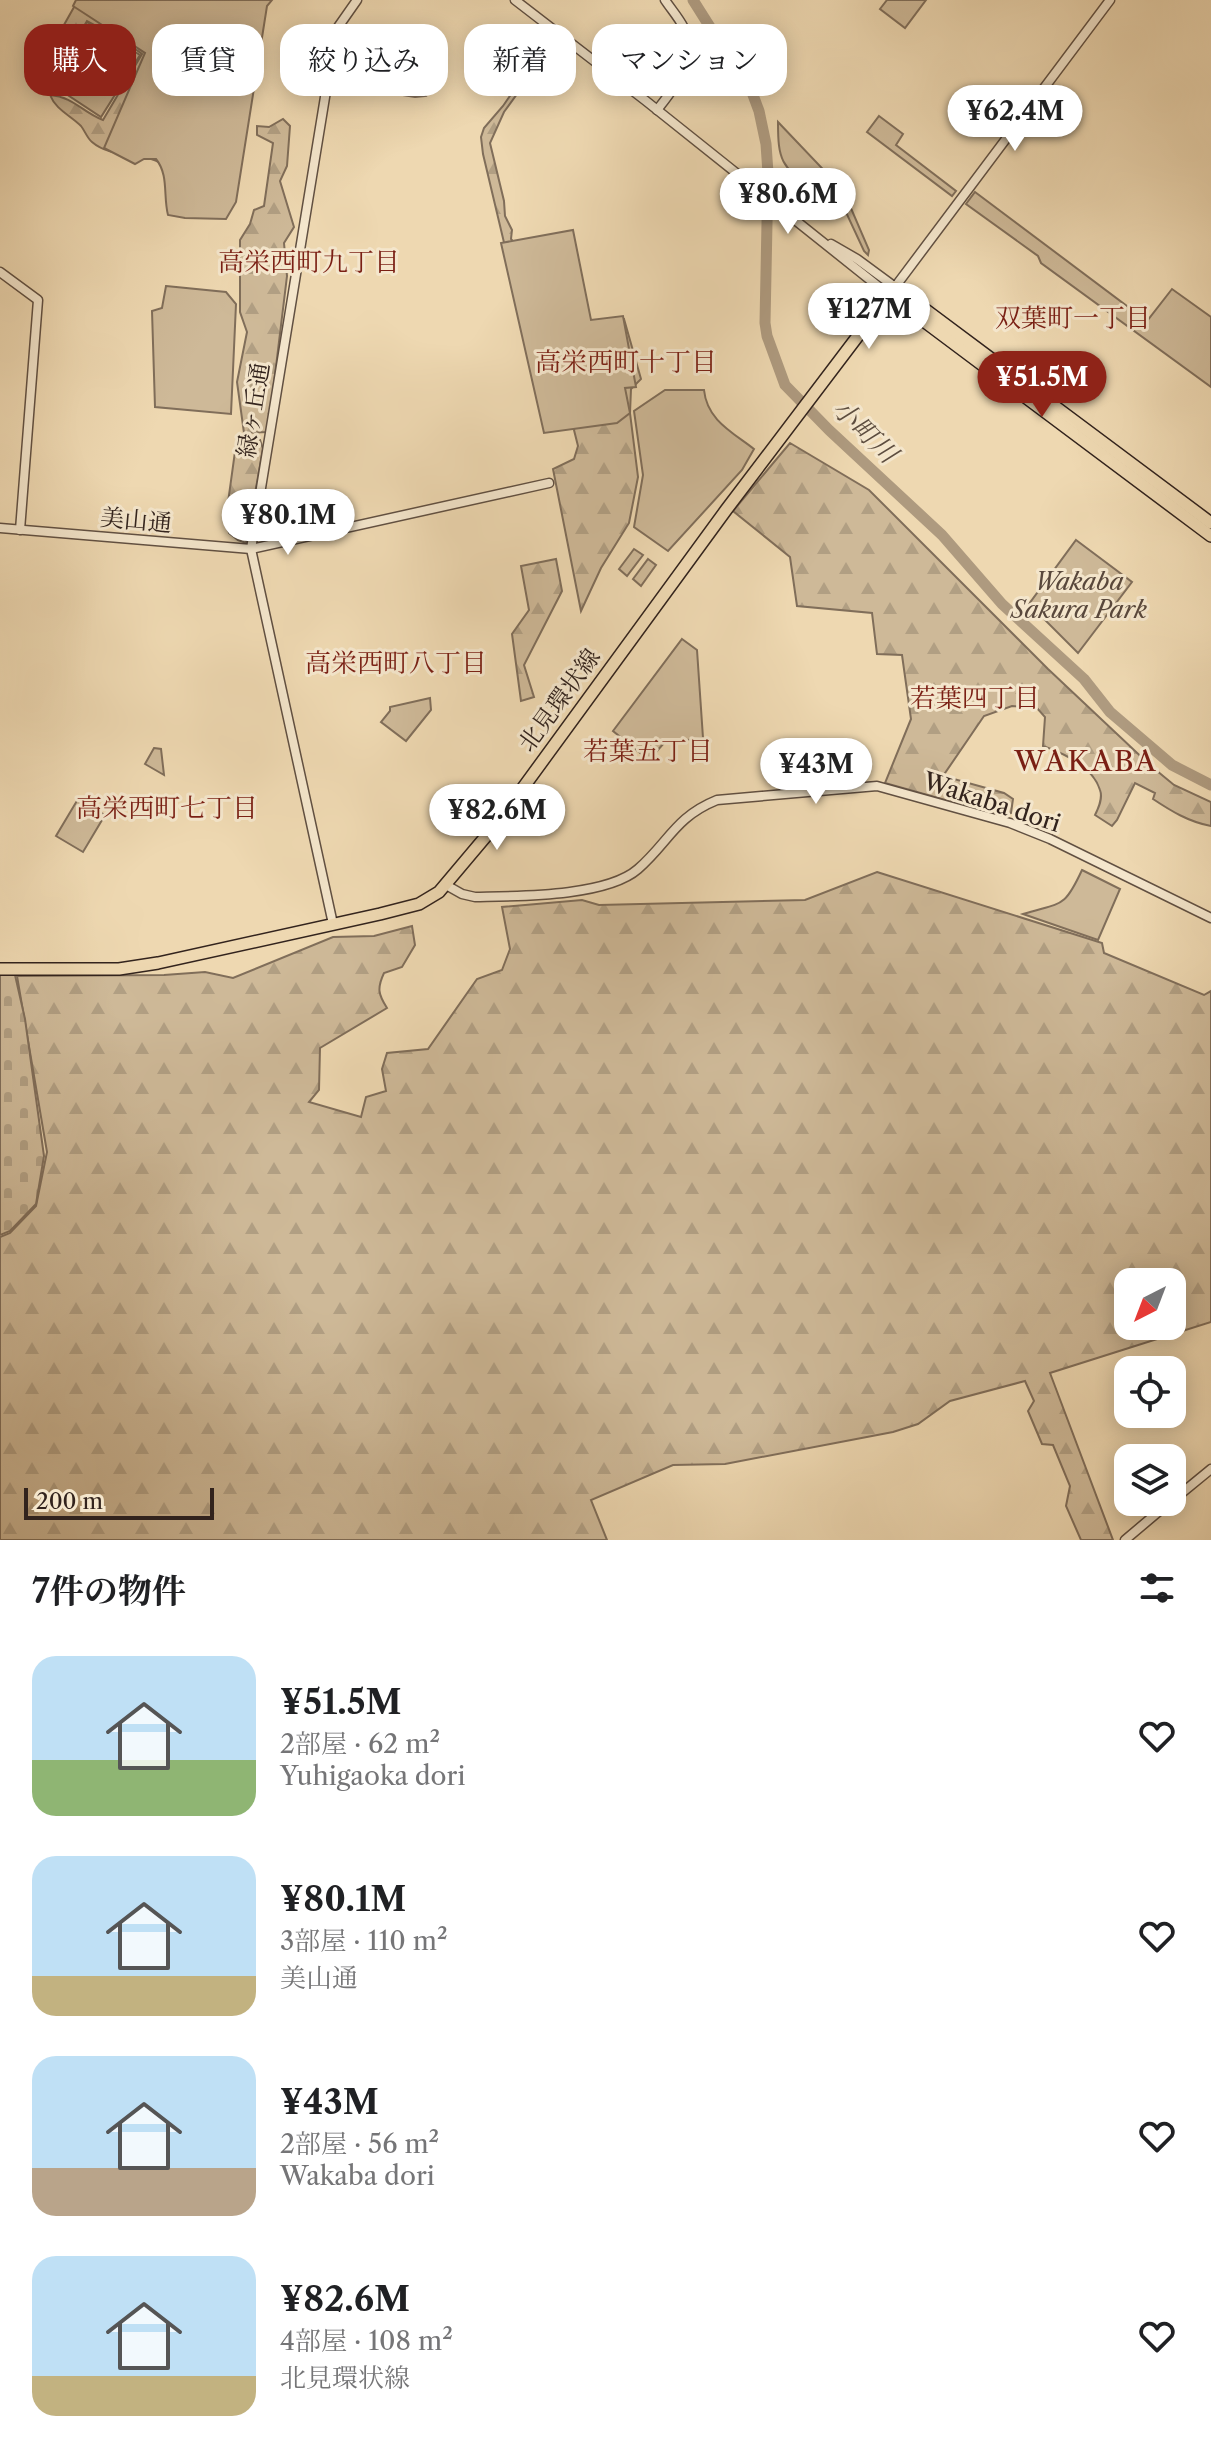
<!DOCTYPE html>
<html lang="ja">
<head>
<meta charset="utf-8">
<style>
	:root { --surface:#fff; --page:#f6f6f6; --text:#202124; --muted:#757577; --accent:#8f2418 }
	body { margin:0; font-family:"Libre Caslon Text","Noto Serif JP",serif; background:var(--page); color:var(--text); height:100vh; display:flex; flex-direction:column; font-size:30px; white-space:nowrap }
	* { box-sizing:border-box; margin:0 }
	p { font-size:26px; color:var(--muted) }
	.icon { flex:none; width:44px; height:44px; fill:none; stroke:currentColor; stroke-width:2; stroke-linecap:round; stroke-linejoin:round }
	.map { position:relative; height:1540px; overflow:hidden }
	.panel { display:flex; flex-direction:column; background:var(--surface); flex:1 }
	.panel>* { flex:none }
	.guide { position:absolute; left:24px; top:24px; width:800px; height:72px; display:flex; gap:16px }
	.needle { width:52px; rotate:222deg }
	.tools { position:absolute; left:1114px; top:1268px; display:grid; gap:16px }
	.tools a { display:grid; place-items:center; width:72px; height:72px; border-radius:16px; background:var(--surface); box-shadow:0 4px 20px #0003; font-size:40px }
	.scale { position:absolute; left:24px; bottom:20px; width:190px; box-sizing:border-box; padding-left:8px; border:4px solid #32231d; border-top:0; font-size:22px; line-height:28px; white-space:nowrap; color:#32231d; -webkit-text-stroke:6px #f4e6cc; paint-order:stroke }
	.price { position:absolute; translate:-50% -68px; padding:0 18px; border-radius:28px; background:#fff; color:#222; font-size:26px; line-height:52px; filter:drop-shadow(0 2px 4px #0008) }
	.price::after { content:''; position:absolute; left:50%; top:48px; width:24px; height:18px; margin-left:-12px; background:inherit; clip-path:polygon(0 0,100% 0,50% 100%) }
	.price.active { background:var(--accent); color:#fff }
	ul { padding:0; list-style:none }
	li { display:flex; align-items:center; gap:24px; height:200px; padding:0 32px }
	li span { display:grid; place-items:center; flex:none; width:224px; height:160px; border-radius:24px; color:#555 }
	li>.icon { margin-inline-start:auto }
	span .icon { width:96px; height:96px; fill:#fffc; stroke-width:1 }
	li b { font-size:34px }
	h2 { display:flex; justify-content:space-between; align-items:center; height:96px; padding:0 32px; font-size:34px }
	.pill { padding:0 28px; border-radius:24px; background:var(--surface); box-shadow:0 4px 20px #0003; font-size:28px; line-height:72px }
	.pill.active { background:var(--accent); color:#fff }
	.map>svg:first-child { display:block }
	.forest { fill:url(#forest-firs); stroke:#806e5a; stroke-width:2; fill-rule:evenodd }
	.cemetery { fill:url(#cemetery-stones); stroke:#806e5a; stroke-width:2 }
	.green { fill:#ceb998; stroke:#806e5a; stroke-width:2 }
	.lines { fill:none; stroke-linecap:round; stroke-linejoin:round }
	.river { stroke:#ae9a7f; stroke-width:11 }
	.minor-casing { stroke:#615042; stroke-width:11 }
	.major-casing { stroke:#32231d; stroke-width:14 }
	.minor { stroke:#f4e6cc; stroke-width:8 }
	.major { stroke:#eed8b1; stroke-width:11 }
	.labels { text-anchor:middle; dominant-baseline:central; stroke-width:6; stroke-linejoin:round; paint-order:stroke }
	.street-label { font-size:24px; fill:#32231d; stroke:#f4e6cc }
	.park-label { font-size:24px; font-style:italic; fill:#59483c; stroke:#f4e6cc }
	.neighbourhood-label { font-size:26px; fill:#7a1f14; stroke:#f4e6cc }
	.water-label { font-size:26px; font-style:italic; fill:#5d4d3f; stroke:#f4e6cc }
	.quarter-label { font-size:28px; letter-spacing:2px; fill:#7a1f14; stroke:#f4e6cc }
</style>
</head>
<body>
<div class="map">
<svg width="1211" height="1540" viewBox="0 0 1211 1540">
	<defs>
		<pattern id="forest-firs" width="22" height="20" patternUnits="userSpaceOnUse" patternTransform="scale(2)"><rect width="22" height="20" fill="#ceb998"/><path d="M5 1l3.5 6h-7zM16 11l3.5 6h-7z" fill="#b19f83"/></pattern>
		<pattern id="cemetery-stones" width="16" height="16" patternUnits="userSpaceOnUse" patternTransform="scale(2)"><rect width="16" height="16" fill="#ceb998"/><path d="M2 7V4a2 2 0 0 1 4 0v3zM10 15v-3a2 2 0 0 1 4 0v3z" fill="#b19f83"/></pattern>
	</defs>
	<rect width="100%" height="100%" fill="#eed8b1"/>
	<filter id="stains"><feTurbulence type="fractalNoise" baseFrequency=".0025" numOctaves="4"/><feColorMatrix values="0 0 0 0 .2 0 0 0 0 .09 0 0 0 0 .02 0 0 0 .5 -.17"/></filter>
	<radialGradient id="worn" r=".72"><stop offset=".6" stop-color="#630" stop-opacity="0"/><stop offset="1" stop-color="#630" stop-opacity=".3"/></radialGradient>
	<g class="forest">
		<path d="M78,0H169L168,169C148,149 114,161 92,142C87,138 85,131 81,126C70,115 56,110 50,95C74,97 82,112 103,120L142,54L121,39L87,21L54,77L48,74L57,55L51,48Z"/>
		<polygon points="527,71 530,76 504,112 490,143 504,201 505,216 512,230 511,239 516,245 506,251 483,154 481,137 484,128 503,106"/>
		<polygon points="283,119 290,126 287,166 280,181 294,227 284,243 287,276 268,432 244,433 237,382 247,332 240,312 240,240 250,224 254,210 264,206 273,143 257,135 257,126 269,127"/>
		<polygon points="618,319 624,319 641,379 631,389 630,413 638,477 629,523 601,568 581,611 553,469 574,459 578,446 574,430"/>
		<polygon points="237,437 260,440 263,449 246,543 238,540 229,533 226,517"/>
		<path d="M790,443L869,490L1048,669L1151,766L1174,785L1211,802V826C1189,822 1171,811 1153,799L1155,793L1135,783L1117,820L1112,826L1095,815C1099,807 1103,798 1100,790C1093,767 1063,753 1043,746L1045,717L1037,708L1012,706L984,716L943,776L1004,793L1013,799L1011,813L1002,816L885,783L911,719L902,655L877,654L872,613L797,606L790,557L733,511Z"/>
		<polygon points="556,559 562,591 524,665 534,697 521,701 512,634 529,610 521,566"/>
		<path d="M877,872L1102,943L1104,953L1204,995L1211,991V1322L1050,1373L1113,1540H1081L1066,1506L1070,1486L1053,1445L1042,1444L1028,1411L1034,1401L1025,1381L950,1401L918,1424L893,1432L725,1464L673,1465L591,1500L607,1540H0V1237L10,1233L36,1206L47,1152L17,976L164,975L205,972L233,978L333,937L374,936L412,926L415,945L402,967L384,973C377,988 378,994 387,1008L320,1048L319,1090L309,1102L361,1117L366,1097L386,1091L382,1069L387,1053L428,1049L477,979L502,970L510,949L502,907L582,900L599,905L805,900ZM1128,1282H1172V1326H1128Z"/>
	</g>
	<polygon class="cemetery" points="0,975 15,975 25,1019 44,1156 36,1204 10,1231 0,1235"/>
	<g class="green">
		<path d="M76,0H272L267,6L236,202L226,219L185,218L168,215C163,196 169,175 156,159H144L135,164L104,148L145,53L73,6Z"/>
		<polygon points="887,0 926,0 905,28 880,9"/>
		<polygon points="87,22 140,55 101,117 51,84"/>
		<polygon points="336,30 425,96 415,97 327,83"/>
		<polygon points="879,116 903,134 896,145 956,191 952,196 867,132"/>
		<path d="M778,122L839,186L847,199L869,250L868,255L864,251L838,195L822,180L813,189C781,167 778,160 778,122Z"/>
		<polygon points="975,192 1147,321 1172,289 1211,317 1211,387 1041,263 1038,256 966,204"/>
		<polygon points="573,230 591,320 623,316 636,387 625,388 630,413 617,423 544,433 501,243"/>
		<polygon points="166,286 226,292 236,304 231,414 155,407 152,311 162,308"/>
		<path d="M665,390H704C707,420 732,432 754,449L742,470L668,551L634,527L643,475L634,411Z"/>
		<polygon points="1076,540 1132,582 1078,653 1029,604"/>
		<polygon points="634,549 643,555 627,576 619,569"/>
		<polygon points="648,559 656,565 641,586 633,579"/>
		<polygon points="682,639 697,650 703,738 664,743 649,760 613,731"/>
		<polygon points="430,698 431,710 406,741 381,722 390,711 390,707"/>
		<polygon points="154,748 161,749 164,775 145,764"/>
		<polygon points="78,799 105,815 83,852 56,836"/>
		<path d="M1082,870L1120,889L1098,940L1023,914C1062,902 1064,909 1082,870Z"/>
	</g>
	<g class="lines">
		<polyline class="river" points="693,0 710,27 733,53 746,76 759,111 766,144 768,173 765,323 767,336 785,385 829,430 942,535 1002,604 1084,679 1110,712 1172,765 1211,785"/>
		<g class="minor-casing">
			<g id="minor">
				<polyline points="515,0 646,101 889,295"/>
				<path d="M657,110C676,86 698,60 684,28C679,18 671,9 665,0"/>
				<polyline points="831,244 857,259 895,287 1110,0"/>
				<polyline points="0,272 38,300 20,530"/>
				<polyline points="0,528 251,549 549,483"/>
				<path d="M446,885L462,894L475,897C517,896 606,897 638,869C669,842 675,817 717,800L877,786L1010,823L1050,839L1211,918"/>
				<polyline points="333,924 251,549 336,30 357,0"/>
				<polyline points="1172,1501 1211,1469"/>
				<polyline points="1125,1540 1170,1502"/>
			</g>
		</g>
		<g class="major-casing">
			<g id="major">
				<polyline points="889,295 1211,536"/>
				<polyline points="0,969 119,969 158,963 380,914 419,904 439,892 498,822 726,510 895,287 1211,523"/>
			</g>
		</g>
		<use href="#minor" class="minor"/>
		<use href="#major" class="major"/>
	</g>
	<g class="labels">
		<g class="street-label">
			<text transform="translate(253 410) rotate(-81)">緑ヶ丘通</text>
			<text transform="translate(136 520) rotate(5)">美山通</text>
			<text transform="translate(559 700) rotate(-54)">北見環状線</text>
			<text transform="translate(992 802) rotate(18)">Wakaba dori</text>
		</g>
		<g class="park-label">
			<text x="1079" y="581">Wakaba<tspan x="1079" dy="28">Sakura Park</tspan></text>
		</g>
		<g class="neighbourhood-label">
			<text x="309" y="262">高栄西町九丁目</text>
			<text x="1073" y="318">双葉町一丁目</text>
			<text x="626" y="362">高栄西町十丁目</text>
			<text x="396" y="663">高栄西町八丁目</text>
			<text x="975" y="698">若葉四丁目</text>
			<text x="648" y="751">若葉五丁目</text>
			<text x="167" y="808">高栄西町七丁目</text>
		</g>
		<g class="water-label">
			<text transform="translate(865 431) rotate(44)">小町川</text>
		</g>
		<g class="quarter-label">
			<text x="1086" y="761">WAKABA</text>
		</g>
	</g>
	<rect width="100%" height="100%" filter="url(#stains)"/>
	<rect width="100%" height="100%" fill="url(#worn)"/>
</svg>
<div class="tools">
<a><svg class="needle" viewBox="-14 -14 28 28"><path d="M0-13l5 13h-10z" fill="#e53935"/><path d="M0 13l5-13h-10z" fill="#757577"/></svg></a>
<a><svg class="icon" aria-label="locate" viewBox="0 0 24 24"><circle cx="12" cy="12" r="6"/><path d="M12 2v4M12 18v4M2 12h4M18 12h4"/></svg></a>
<a><svg class="icon" aria-label="layers" viewBox="0 0 24 24"><path d="M12 4l9 5-9 5-9-5zM3 14l9 5 9-5"/></svg></a>
</div>
<div class="scale">200 m</div>
<b class="price" style="left:1015px;top:153px">¥62.4M</b>
<b class="price" style="left:788px;top:236px">¥80.6M</b>
<b class="price" style="left:869px;top:351px">¥127M</b>
<b class="price active" style="left:1042px;top:419px">¥51.5M</b>
<b class="price" style="left:288px;top:557px">¥80.1M</b>
<b class="price" style="left:816px;top:806px">¥43M</b>
<b class="price" style="left:497px;top:852px">¥82.6M</b>
<div class="guide">
<a class="pill active">購入</a>
<a class="pill">賃貸</a>
<a class="pill">絞り込み</a>
<a class="pill">新着</a>
<a class="pill">マンション</a>
</div>
</div>
<section class="panel">
<h2>7件の物件<svg class="icon" aria-label="filters" viewBox="0 0 24 24"><path d="M4 7h16M4 17h16"/><circle cx="9" cy="7" r="2"/><circle cx="15" cy="17" r="2"/></svg></h2>
<ul>
<li><span style="background:linear-gradient(#bfe0f5 65%,#8fb573 0)"><svg class="icon" aria-label="home" viewBox="0 0 24 24"><path d="M3 11l9-7 9 7M6 9v11h12V9"/></svg></span><div><b>¥51.5M</b><p>2部屋 · 62 m²</p><p>Yuhigaoka dori</p></div><svg class="icon" aria-label="heart" viewBox="0 0 24 24"><path d="M12 20l-8-8c-3-5 5-10 8-4 3-6 11-1 8 4z"/></svg></li>
<li><span style="background:linear-gradient(#bfe0f5 75%,#c2b280 0)"><svg class="icon" aria-label="home" viewBox="0 0 24 24"><path d="M3 11l9-7 9 7M6 9v11h12V9"/></svg></span><div><b>¥80.1M</b><p>3部屋 · 110 m²</p><p>美山通</p></div><svg class="icon" aria-label="heart" viewBox="0 0 24 24"><path d="M12 20l-8-8c-3-5 5-10 8-4 3-6 11-1 8 4z"/></svg></li>
<li><span style="background:linear-gradient(#bfe0f5 70%,#b9a48a 0)"><svg class="icon" aria-label="home" viewBox="0 0 24 24"><path d="M3 11l9-7 9 7M6 9v11h12V9"/></svg></span><div><b>¥43M</b><p>2部屋 · 56 m²</p><p>Wakaba dori</p></div><svg class="icon" aria-label="heart" viewBox="0 0 24 24"><path d="M12 20l-8-8c-3-5 5-10 8-4 3-6 11-1 8 4z"/></svg></li>
<li><span style="background:linear-gradient(#bfe0f5 75%,#c2b280 0)"><svg class="icon" aria-label="home" viewBox="0 0 24 24"><path d="M3 11l9-7 9 7M6 9v11h12V9"/></svg></span><div><b>¥82.6M</b><p>4部屋 · 108 m²</p><p>北見環状線</p></div><svg class="icon" aria-label="heart" viewBox="0 0 24 24"><path d="M12 20l-8-8c-3-5 5-10 8-4 3-6 11-1 8 4z"/></svg></li>
</ul>
</section>
</body>
</html>
